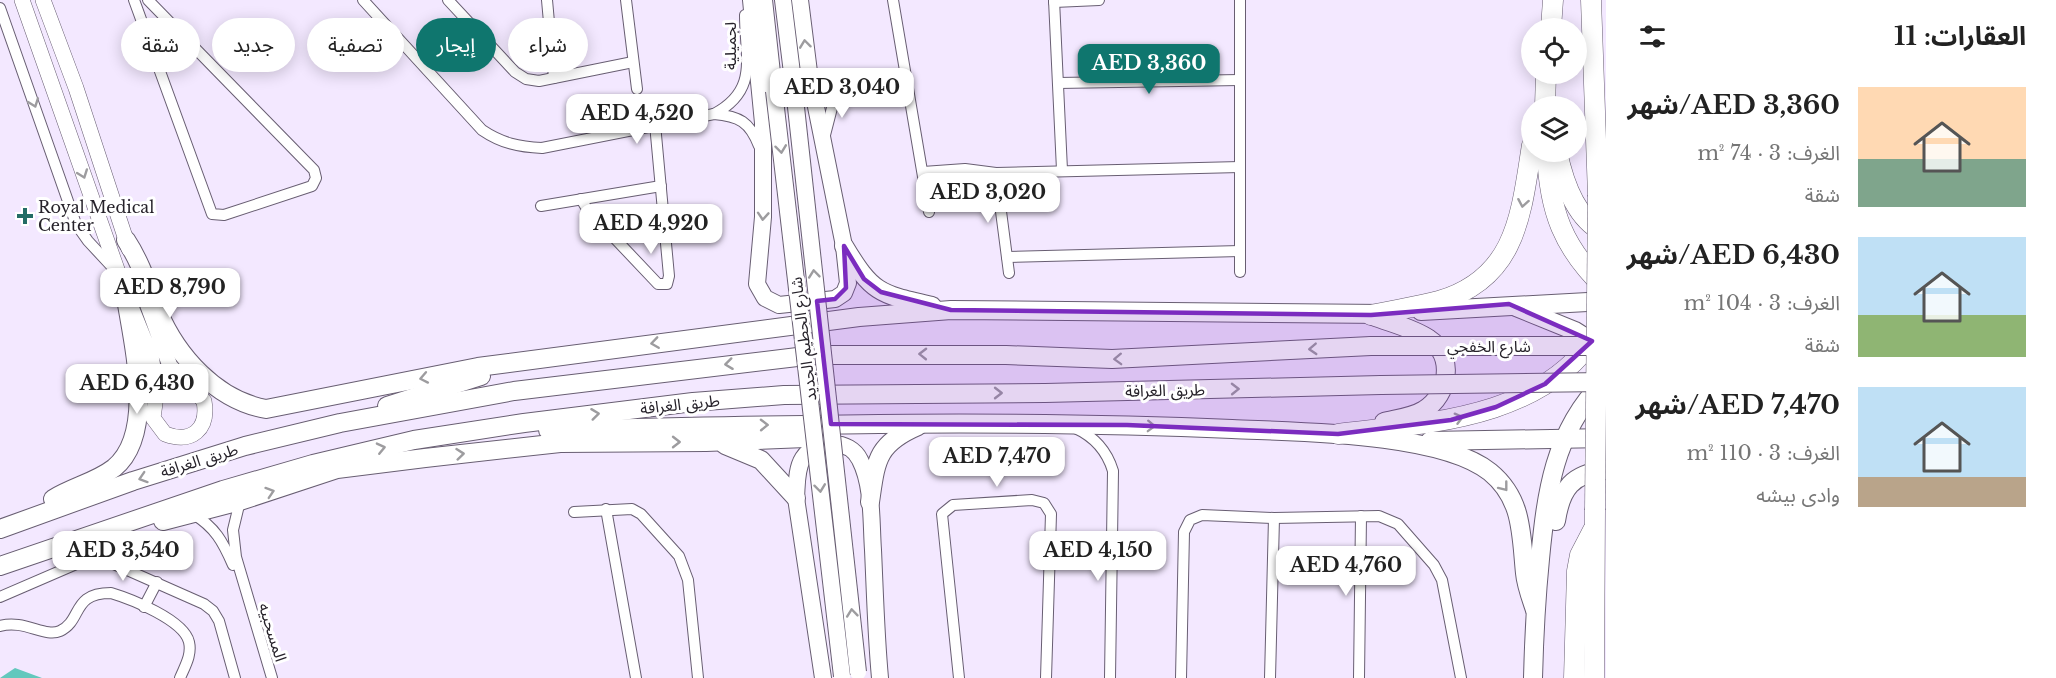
<!DOCTYPE html>
<html lang="ar">
<head>
<meta charset="utf-8">
<style>
	:root { --surface:#fff; --page:#f6f6f6; --text:#222; --muted:#767676; --accent:#0f766e }
	body { margin:0; font-family:"Libre Baskerville","Noto Sans Arabic",serif; background:var(--page); color:var(--text); direction:rtl; height:100vh; display:flex; flex-direction:column; font-size:22px; white-space:nowrap }
	* { box-sizing:border-box; margin:0 }
	p { font-size:20px; color:var(--muted) }
	.icon { flex:none; width:33px; height:33px; fill:none; stroke:currentColor; stroke-width:2; stroke-linecap:round; stroke-linejoin:round }
	.map { position:relative; flex:1; overflow:hidden; direction:ltr }
	.drawer { display:flex; flex-direction:column; background:var(--surface); width:450px }
	.drawer>* { flex:none }
	.hud { position:absolute; left:18px; top:18px; width:570px; height:54px; direction:rtl; display:flex; gap:12px }
	.fabs { position:absolute; left:1521px; top:18px; display:grid; gap:12px }
	.fabs a { display:grid; place-items:center; width:66px; height:66px; border-radius:50%; background:var(--surface); box-shadow:0 3px 15px #0003; font-size:30px }
	.price { position:absolute; translate:-50% -51px; padding:0 14px; border-radius:12px; background:#fff; color:#222; font-size:20px; line-height:39px; filter:drop-shadow(0 2px 3px #0008) }
	.price::after { content:''; position:absolute; left:50%; top:36px; width:18px; height:14px; margin-left:-9px; background:inherit; clip-path:polygon(0 0,100% 0,50% 100%) }
	.price.current { background:var(--accent); color:#fff }
	ul { padding:0; list-style:none }
	li { display:flex; align-items:center; gap:18px; height:150px; padding:0 30px }
	li span { display:grid; place-items:center; flex:none; width:168px; height:120px; border-radius:0px; color:#555 }
	li>.icon { margin-inline-start:auto }
	span .icon { width:72px; height:72px; fill:#fffc; stroke-width:1 }
	li b { font-size:26px }
	h2 { display:flex; justify-content:space-between; align-items:center; height:72px; padding:0 30px; font-size:26px }
	.tag { padding:0 21px; border-radius:27px; background:var(--surface); box-shadow:0 3px 15px #0003; font-size:21px; line-height:54px }
	.tag.current { background:var(--accent); color:#fff }
	main { display:flex; flex:1; min-height:0 }
	.map>svg:first-child { display:block }
	.water { fill:#63c8bd }
	.lines { fill:none; stroke-linecap:round; stroke-linejoin:round }
	.minor-casing { stroke:#685e72; stroke-width:12 }
	.secondary-casing { stroke:#685e72; stroke-width:16 }
	.primary-casing { stroke:#685e72; stroke-width:18 }
	.trunk-casing { stroke:#685e72; stroke-width:20 }
	.motorway-casing { stroke:#685e72; stroke-width:21 }
	.minor { stroke:#fff; stroke-width:10 }
	.secondary { stroke:#fff; stroke-width:15 }
	.primary { stroke:#fff; stroke-width:16 }
	.trunk { stroke:#fff; stroke-width:18 }
	.motorway { stroke:#fff; stroke-width:20 }
	.primary-bridge-casing { stroke:#685e72; stroke-width:18; stroke-linecap:butt }
	.trunk-bridge-casing { stroke:#685e72; stroke-width:20; stroke-linecap:butt }
	.motorway-bridge-casing { stroke:#685e72; stroke-width:21; stroke-linecap:butt }
	.primary-bridge { stroke:#fff; stroke-width:16 }
	.trunk-bridge { stroke:#fff; stroke-width:18 }
	.motorway-bridge { stroke:#fff; stroke-width:20 }
	.oneway { stroke:#9d9c9f }
	.marked { fill:#7b2cbf; fill-opacity:0.2; stroke:#7b2cbf; stroke-width:4.5; stroke-linejoin:round }
	.poi-dot { fill:#236c65; stroke:#fff; stroke-width:2 }
	.labels { text-anchor:middle; dominant-baseline:central; stroke-width:6; stroke-linejoin:round; paint-order:stroke }
	.street-label { font-size:16px; fill:#26222a; stroke:#fff }
	.poi-label { font-size:16px; fill:#26222a; stroke:#fff; text-anchor:start }
</style>
</head>
<body>
<main>
<section class="drawer">
<h2>العقارات: 11<svg class="icon" aria-label="filters" viewBox="0 0 24 24"><path d="M4 7h16M4 17h16"/><circle cx="9" cy="7" r="2"/><circle cx="15" cy="17" r="2"/></svg></h2>
<ul>
<li><span style="background:linear-gradient(#ffd9b3 60%,#7fa58c 0)"><svg class="icon" aria-label="home" viewBox="0 0 24 24"><path d="M3 11l9-7 9 7M6 9v11h12V9"/></svg></span><div><b>AED 3,360/شهر</b><p>الغرف: 3 · 74 m²</p><p>شقة</p></div></li>
<li><span style="background:linear-gradient(#bfe0f5 65%,#8fb573 0)"><svg class="icon" aria-label="home" viewBox="0 0 24 24"><path d="M3 11l9-7 9 7M6 9v11h12V9"/></svg></span><div><b>AED 6,430/شهر</b><p>الغرف: 3 · 104 m²</p><p>شقة</p></div></li>
<li><span style="background:linear-gradient(#bfe0f5 75%,#b9a48a 0)"><svg class="icon" aria-label="home" viewBox="0 0 24 24"><path d="M3 11l9-7 9 7M6 9v11h12V9"/></svg></span><div><b>AED 7,470/شهر</b><p>الغرف: 3 · 110 m²</p><p>وادى بيشه</p></div></li>
</ul>
</section>
<div class="map">
<svg width="1606" height="678" viewBox="0 0 1606 678">
	<rect width="100%" height="100%" fill="#f3e8ff"/>
	<polygon class="water" points="15,668 42,678 0,678"/>
	<g class="lines">
		<g class="minor-casing">
			<g id="minor">
				<polyline points="134,0 212,214 224,215 312,186 316,178 314,170 148,0"/>
				<path d="M363,0L482,130C501,143 519,147 542,148L714,114C739,116 750,122 759,146"/>
				<polyline points="448,0 515,72 526,79 539,81 633,62"/>
				<polyline points="547,0 554,78"/>
				<polyline points="626,0 637,89"/>
				<polyline points="893,0 929,212"/>
				<polyline points="1054,0 1062,170"/>
				<polyline points="1054,2 1099,0"/>
				<polyline points="0,8 76,224 88,241 114,269"/>
				<path d="M809,73C834,97 876,81 906,76"/>
				<polyline points="1058,83 1240,80"/>
				<path d="M714,114C759,90 745,58 745,15"/>
				<polyline points="825,135 833,104 850,85"/>
				<polyline points="923,172 965,169 996,173 1240,167"/>
				<polyline points="996,173 1009,273"/>
				<polyline points="926,187 970,182 996,173"/>
				<polyline points="581,199 587,209 658,284 667,284 669,276 655,124"/>
				<polyline points="541,206 661,186"/>
				<polyline points="1007,257 1240,251"/>
				<polyline points="1240,272 1240,0"/>
				<path d="M1075,428C1095,437 1107,451 1113,471L1110,678"/>
				<polyline points="240,501 233,530 236,557 272,678"/>
				<polyline points="606,509 636,678"/>
				<polyline points="574,512 632,509 641,514 679,556 688,580 698,678"/>
				<path d="M193,514C215,527 223,542 233,565"/>
				<polyline points="0,597 88,559 100,558 204,604 213,611 219,621 235,678"/>
				<polyline points="144,607 157,582"/>
				<path d="M0,626C24,619 45,638 60,631C83,620 71,593 111,593C131,599 184,620 189,642C192,655 185,666 180,678"/>
				<polyline points="959,678 942,514 953,505 1032,500 1044,503 1051,514 1046,678"/>
				<polyline points="1181,678 1184,532 1190,520 1202,515 1274,518 1379,516 1398,524 1434,565 1442,580 1461,678"/>
				<polyline points="1270,678 1274,518"/>
				<polyline points="1359,678 1361,516"/>
			</g>
		</g>
		<g class="secondary-casing">
			<g id="secondary">
				<path d="M22,0L125,292L151,356L157,389L153,418L165,434C192,444 209,429 204,401L170,366L148,306"/>
				<polyline points="43,0 76,88 129,249"/>
			</g>
		</g>
		<g class="primary-casing">
			<g id="primary">
				<polyline points="751,0 763,123 763,217 757,284 765,298 779,305 835,299 844,293 848,283 844,246 809,72 800,0"/>
				<polyline points="764,0 774,91"/>
				<polyline points="783,0 794,89"/>
				<path d="M823,678L796,498C797,485 796,469 803,458C816,438 850,439 860,460C873,485 871,522 873,550C875,593 876,635 880,678"/>
			</g>
		</g>
		<g class="trunk-casing">
			<g id="trunk">
				<path d="M126,240C141,263 148,286 158,311C177,356 216,400 266,409L478,367L859,317L951,310L1385,314"/>
				<path d="M844,246C872,293 879,294 932,306"/>
				<polyline points="1516,307 1575,331 1602,348"/>
				<polyline points="1421,311 1606,301"/>
				<path d="M1373,316C1391,323 1413,328 1429,339C1455,356 1449,395 1424,410C1413,417 1396,419 1384,422"/>
				<polyline points="387,406 481,376"/>
				<path d="M548,430C776,425 1004,419 1232,429C1297,432 1440,432 1490,472C1523,499 1521,534 1525,573C1526,585 1531,598 1535,610"/>
				<polyline points="1430,441 1606,438"/>
				<polyline points="725,445 761,460 796,498"/>
				<path d="M53,499C72,487 96,482 114,468C157,433 132,340 125,292"/>
				<path d="M870,502C876,461 876,444 918,426"/>
				<polyline points="163,521 240,501 337,469 425,458 560,443 706,442 831,437"/>
				<path d="M1556,521C1561,488 1572,474 1606,470"/>
				<polyline points="0,529 133,481 245,446 340,423 514,391 814,355 1006,355 1112,359 1371,346"/>
				<polyline points="0,566 223,490 313,464 414,440 524,423 693,402 784,395 1045,393 1381,385"/>
				<path d="M1533,678C1534,638 1536,599 1540,559C1546,494 1554,431 1603,382"/>
			</g>
		</g>
		<g class="motorway-casing">
			<g id="motorway">
				<polyline points="1591,0 1598,195"/>
				<polyline points="1551,28 1553,0"/>
				<polyline points="1545,106 1546,74"/>
				<path d="M1547,152C1549,211 1563,248 1606,289"/>
				<path d="M1557,152C1563,180 1576,221 1606,233"/>
				<path d="M1371,315C1393,310 1417,307 1439,301C1517,278 1521,214 1532,145"/>
				<path d="M1338,434C1427,423 1541,419 1596,335"/>
				<polyline points="1574,678 1577,571 1580,555 1593,530"/>
				<polyline points="1594,678 1595,510"/>
			</g>
		</g>
		<use href="#minor" class="minor"/>
		<use href="#secondary" class="secondary"/>
		<use href="#primary" class="primary"/>
		<use href="#trunk" class="trunk"/>
		<use href="#motorway" class="motorway"/>
		<g class="primary-bridge-casing">
			<g id="primary-bridge">
				<polyline points="794,89 858,672"/>
				<polyline points="774,91 842,676"/>
			</g>
		</g>
		<g class="trunk-bridge-casing">
			<g id="trunk-bridge">
				<polyline points="1371,346 1606,346"/>
				<polyline points="1381,385 1606,382"/>
			</g>
		</g>
		<g class="motorway-bridge-casing">
			<polyline id="motorway-bridge" points="1595,510 1598,195"/>
		</g>
		<use href="#primary-bridge" class="primary-bridge"/>
		<use href="#trunk-bridge" class="trunk-bridge"/>
		<use href="#motorway-bridge" class="motorway-bridge"/>
	</g>
	<defs><path id="oneway-chevron" d="M-2-3.5L2.5 0L-2 3.5" fill="none" stroke-width="1.6" stroke-linecap="round" stroke-linejoin="round" transform="scale(1.5)"/></defs>
	<g class="oneway">
		<use href="#oneway-chevron" transform="translate(805 44) rotate(-97)"/>
		<use href="#oneway-chevron" transform="translate(34 103) rotate(70)"/>
		<use href="#oneway-chevron" transform="translate(781 149) rotate(83)"/>
		<use href="#oneway-chevron" transform="translate(83 174) rotate(70)"/>
		<use href="#oneway-chevron" transform="translate(1523 203) rotate(100)"/>
		<use href="#oneway-chevron" transform="translate(763 216) rotate(94)"/>
		<use href="#oneway-chevron" transform="translate(814 274) rotate(-96)"/>
		<use href="#oneway-chevron" transform="translate(655 343) rotate(172)"/>
		<use href="#oneway-chevron" transform="translate(1313 349) rotate(177)"/>
		<use href="#oneway-chevron" transform="translate(923 354) rotate(-179)"/>
		<use href="#oneway-chevron" transform="translate(1118 359) rotate(178)"/>
		<use href="#oneway-chevron" transform="translate(729 364) rotate(173)"/>
		<use href="#oneway-chevron" transform="translate(424 378) rotate(169)"/>
		<use href="#oneway-chevron" transform="translate(1235 389) rotate(-1)"/>
		<use href="#oneway-chevron" transform="translate(998 393)"/>
		<use href="#oneway-chevron" transform="translate(595 414) rotate(-7)"/>
		<use href="#oneway-chevron" transform="translate(1459 418) rotate(-15)"/>
		<use href="#oneway-chevron" transform="translate(764 425) rotate(-1)"/>
		<use href="#oneway-chevron" transform="translate(1151 426) rotate(2)"/>
		<use href="#oneway-chevron" transform="translate(676 442)"/>
		<use href="#oneway-chevron" transform="translate(381 448) rotate(-13)"/>
		<use href="#oneway-chevron" transform="translate(460 454) rotate(-6)"/>
		<use href="#oneway-chevron" transform="translate(143 478) rotate(162)"/>
		<use href="#oneway-chevron" transform="translate(1504 487) rotate(52)"/>
		<use href="#oneway-chevron" transform="translate(820 488) rotate(83)"/>
		<use href="#oneway-chevron" transform="translate(270 492) rotate(-18)"/>
		<use href="#oneway-chevron" transform="translate(852 613) rotate(-96)"/>
	</g>
	<path class="marked" d="M844,246L864,279L881,292L951,310L1371,315L1509,304L1592,341L1545,384L1496,407L1451,420L1338,434L1127,425L831,424L817,301L835,299L846,288Z"/>
	<path class="poi-dot" d="M22 207h6v6h6v6h-6v6h-6v-6h-6v-6h6z"/>
	<g class="labels">
		<g class="street-label">
			<text transform="translate(730 46) rotate(-90)">لجميلية</text>
			<text transform="translate(803 339) rotate(-97)">شارع الحطيم الجديد</text>
			<text x="1489" y="346">شارع الخفجي</text>
			<text transform="translate(1165 390) rotate(-1)">طريق الغرافة</text>
			<text transform="translate(680 404) rotate(-6)">طريق الغرافة</text>
			<text transform="translate(199 460) rotate(-17)">طريق الغرافة</text>
			<text transform="translate(273 632) rotate(73)">المسحبيه</text>
		</g>
		<g class="poi-label">
			<text x="38" y="207">Royal Medical<tspan x="38" dy="18">Center</tspan></text>
		</g>
	</g>
</svg>
<div class="fabs">
<a><svg class="icon" aria-label="locate" viewBox="0 0 24 24"><circle cx="12" cy="12" r="6"/><path d="M12 2v4M12 18v4M2 12h4M18 12h4"/></svg></a>
<a><svg class="icon" aria-label="layers" viewBox="0 0 24 24"><path d="M12 4l9 5-9 5-9-5zM3 14l9 5 9-5"/></svg></a>
</div>
<b class="price current" style="left:1149px;top:95px">AED 3,360</b>
<b class="price" style="left:842px;top:119px">AED 3,040</b>
<b class="price" style="left:637px;top:145px">AED 4,520</b>
<b class="price" style="left:988px;top:224px">AED 3,020</b>
<b class="price" style="left:651px;top:255px">AED 4,920</b>
<b class="price" style="left:170px;top:319px">AED 8,790</b>
<b class="price" style="left:137px;top:415px">AED 6,430</b>
<b class="price" style="left:997px;top:488px">AED 7,470</b>
<b class="price" style="left:123px;top:582px">AED 3,540</b>
<b class="price" style="left:1098px;top:582px">AED 4,150</b>
<b class="price" style="left:1346px;top:597px">AED 4,760</b>
<div class="hud">
<a class="tag">شراء</a>
<a class="tag current">إيجار</a>
<a class="tag">تصفية</a>
<a class="tag">جديد</a>
<a class="tag">شقة</a>
</div>
</div>
</main>
</body>
</html>
